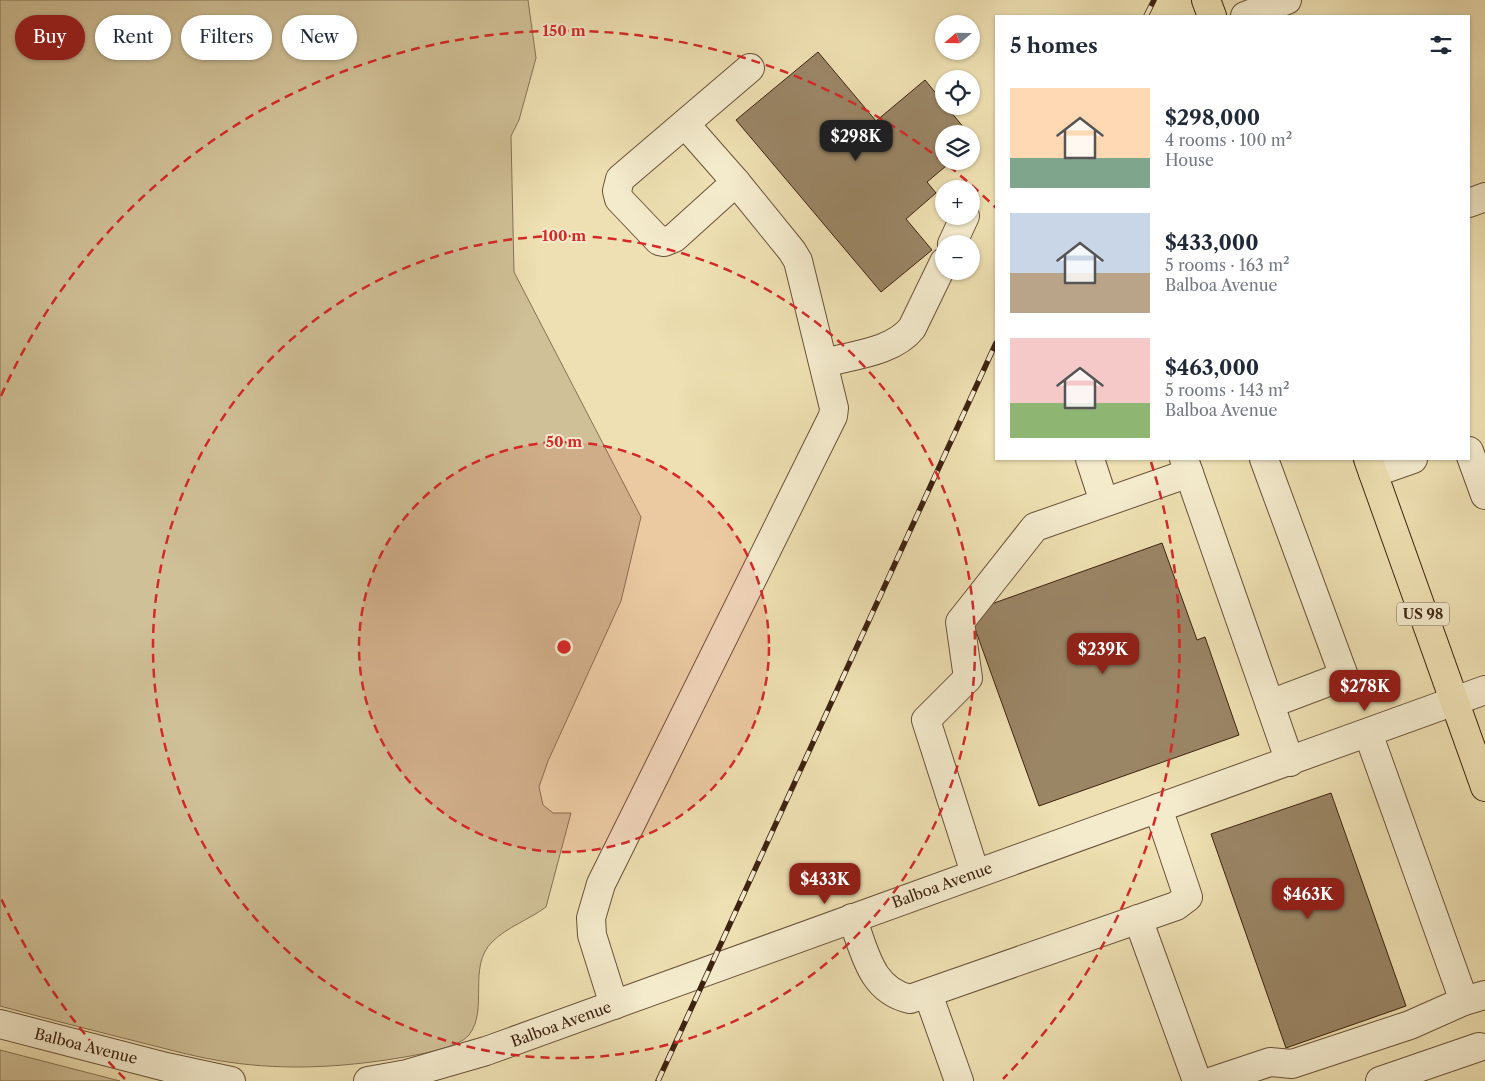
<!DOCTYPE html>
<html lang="en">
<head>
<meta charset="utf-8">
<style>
	:root { --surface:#fff; --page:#f6f6f7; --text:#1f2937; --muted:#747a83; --accent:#8f2418 }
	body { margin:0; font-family:"Libre Caslon Text",serif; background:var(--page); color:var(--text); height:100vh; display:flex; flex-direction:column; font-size:19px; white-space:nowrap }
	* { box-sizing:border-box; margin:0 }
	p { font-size:16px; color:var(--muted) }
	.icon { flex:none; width:28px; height:28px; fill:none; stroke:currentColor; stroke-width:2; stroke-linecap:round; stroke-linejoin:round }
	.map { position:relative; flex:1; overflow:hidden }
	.panel { position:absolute; left:995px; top:15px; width:475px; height:445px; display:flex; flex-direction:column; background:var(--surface); border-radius:0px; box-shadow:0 1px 4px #0004 }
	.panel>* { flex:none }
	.banner { position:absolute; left:15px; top:15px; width:475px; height:45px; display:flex; gap:10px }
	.needle { width:32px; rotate:250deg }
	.controls { position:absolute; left:935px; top:15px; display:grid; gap:10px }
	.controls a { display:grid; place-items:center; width:45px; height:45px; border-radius:50%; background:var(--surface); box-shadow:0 1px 4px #0004; font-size:25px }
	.price { position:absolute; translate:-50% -42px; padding:0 11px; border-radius:10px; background:var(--accent); color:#fff; font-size:16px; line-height:32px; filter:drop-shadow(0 1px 2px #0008) }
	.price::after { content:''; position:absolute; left:50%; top:30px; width:15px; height:11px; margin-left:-8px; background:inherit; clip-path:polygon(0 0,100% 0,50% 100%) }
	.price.active { background:#222; color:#fff }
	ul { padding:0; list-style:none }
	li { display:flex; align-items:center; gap:15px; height:125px; padding:0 15px }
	li span { display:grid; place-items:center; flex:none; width:140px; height:100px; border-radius:0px; color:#555 }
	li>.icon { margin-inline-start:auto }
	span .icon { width:60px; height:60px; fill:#fffc; stroke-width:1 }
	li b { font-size:21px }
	h2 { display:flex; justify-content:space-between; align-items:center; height:60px; padding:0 15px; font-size:21px }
	.tag { padding:0 18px; border-radius:22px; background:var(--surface); box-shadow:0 1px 4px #0004; font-size:18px; line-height:45px }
	.tag.active { background:var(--accent); color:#fff }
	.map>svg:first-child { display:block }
	.green { fill:#d0c097; stroke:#877154 }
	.building { fill:#9a8565; stroke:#3e2211 }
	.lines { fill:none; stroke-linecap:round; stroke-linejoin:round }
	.minor-casing { stroke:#6a5239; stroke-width:30 }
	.highway-casing { stroke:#3e2211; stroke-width:30 }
	.minor { stroke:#f4ebcd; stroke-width:28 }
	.highway { stroke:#eee0b2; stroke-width:28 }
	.rail-casing { stroke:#3e2211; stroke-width:5.5 }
	.rail { stroke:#f4ebcd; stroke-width:4; stroke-dasharray:11; stroke-linecap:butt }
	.ring { fill:none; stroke:#d62828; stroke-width:2.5; stroke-dasharray:9 6 }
	.labels { text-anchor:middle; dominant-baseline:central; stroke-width:4; stroke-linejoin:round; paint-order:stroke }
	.shield { fill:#f4ebcd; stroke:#755e49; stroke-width:1 }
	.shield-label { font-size:14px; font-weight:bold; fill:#3e2211 }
	.street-label { font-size:15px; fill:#3e2211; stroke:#f4ebcd }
	.centre { fill:#d62828; stroke:#f4ebcd; stroke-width:2.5 }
	.ring-label { font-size:15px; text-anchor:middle; font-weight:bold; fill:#d62828; stroke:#f4ebcd; stroke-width:4; stroke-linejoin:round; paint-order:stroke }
</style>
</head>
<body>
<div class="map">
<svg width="1485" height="1081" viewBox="0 0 1485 1081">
	<rect width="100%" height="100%" fill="#eee0b2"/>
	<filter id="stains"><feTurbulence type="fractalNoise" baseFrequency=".004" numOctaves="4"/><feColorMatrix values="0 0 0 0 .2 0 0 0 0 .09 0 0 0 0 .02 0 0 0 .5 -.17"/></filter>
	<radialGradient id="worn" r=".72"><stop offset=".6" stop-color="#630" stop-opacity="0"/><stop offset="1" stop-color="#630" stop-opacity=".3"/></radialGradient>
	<g class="green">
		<path d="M0,0H528L536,58L519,120L511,136L514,272L641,517L621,601L548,761L539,787L543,805L553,813H571L546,907C530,919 507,927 492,942C467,967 489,1009 469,1035C458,1048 421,1054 405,1057C346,1067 288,1071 228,1062C199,1058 171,1050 143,1043C95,1031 48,1019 0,1006Z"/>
		<polygon points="0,1050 120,1081 0,1081"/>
	</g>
	<g class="building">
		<polygon points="818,52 876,121 925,80 944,103 944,106 946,106 969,134 944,134 944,161 952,161 927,182 936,193 906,219 932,250 881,292 736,120"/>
		<polygon points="1162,543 1197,640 1205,637 1239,735 1039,806 969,612"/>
		<polygon points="1331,793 1406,1006 1286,1048 1211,834"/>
	</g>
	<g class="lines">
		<g class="minor-casing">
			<g id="minor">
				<polyline points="1245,16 1287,0"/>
				<polyline points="736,182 674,238 664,242 659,241 619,199 617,191 620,179 750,68"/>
				<polyline points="1469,203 1485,197"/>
				<polyline points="952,244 965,216"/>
				<path d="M824,363C853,355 893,352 912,328L944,262"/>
				<polyline points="1469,451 1485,495"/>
				<polyline points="1090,459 1104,502"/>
				<polyline points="1184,459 1290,762"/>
				<polyline points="1264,459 1344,676 1270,704"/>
				<polyline points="1373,473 1413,459"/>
				<polyline points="1368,733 1464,1001"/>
				<polyline points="975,873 926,720 968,678 960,622 1035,527 1189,473"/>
				<path d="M852,918C865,951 870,990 910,999L1176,906L1188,897L1158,808"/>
				<polyline points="1138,919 1197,1081"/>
				<polyline points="928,994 959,1081"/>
				<polyline points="614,1005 592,935 591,918 601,884 833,416 834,408 798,261 792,251 736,182 685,124"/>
				<polyline points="0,1024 166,1067 231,1081"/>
				<polyline points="368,1081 407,1074 486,1051 1485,690"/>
				<polyline points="1213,1081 1270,1062 1292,1064 1410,1025 1464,1001 1485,995"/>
				<polyline points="1380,1081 1479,1047"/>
			</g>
		</g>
		<g class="highway-casing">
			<g id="highway">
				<polyline points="1206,0 1212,16"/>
				<polyline points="1368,459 1485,787"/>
			</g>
		</g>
		<use href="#minor" class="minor"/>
		<use href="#highway" class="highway"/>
		<g class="rail-casing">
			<g id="rail">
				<polyline points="1146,16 1154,0"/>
				<polyline points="658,1081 996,343"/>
			</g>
		</g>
		<use href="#rail" class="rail"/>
	</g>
	<circle cx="564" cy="647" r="205" fill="#d62828" fill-opacity=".12"/>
	<g class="ring">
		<circle cx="564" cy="647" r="205"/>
		<circle cx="564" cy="647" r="411"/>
		<path d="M125 1079A616 616 0 0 1 1 898M1 396A616 616 0 0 1 996 208M1151 462A616 616 0 0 1 1003 1079"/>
	</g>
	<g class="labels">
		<rect class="shield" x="1397" y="602.5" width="52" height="23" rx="4"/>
		<g class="shield-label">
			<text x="1423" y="614">US 98</text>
		</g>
		<g class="street-label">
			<text transform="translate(942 885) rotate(-20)">Balboa Avenue</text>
			<text transform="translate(561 1024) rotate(-20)">Balboa Avenue</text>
			<text transform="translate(86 1046) rotate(14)">Balboa Avenue</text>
		</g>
	</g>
	<circle cx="564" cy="647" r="8" class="centre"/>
	<g class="ring-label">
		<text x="564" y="36">150 m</text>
		<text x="564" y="241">100 m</text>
		<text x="564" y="447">50 m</text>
	</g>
	<rect width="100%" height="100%" filter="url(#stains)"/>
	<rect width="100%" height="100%" fill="url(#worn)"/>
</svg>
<div class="controls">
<a><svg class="needle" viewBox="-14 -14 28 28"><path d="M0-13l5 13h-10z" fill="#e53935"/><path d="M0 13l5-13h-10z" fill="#747a83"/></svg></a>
<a><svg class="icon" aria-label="locate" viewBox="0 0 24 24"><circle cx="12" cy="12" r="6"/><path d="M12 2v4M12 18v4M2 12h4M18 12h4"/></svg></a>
<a><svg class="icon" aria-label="layers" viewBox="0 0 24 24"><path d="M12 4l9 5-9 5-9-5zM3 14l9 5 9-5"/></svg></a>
<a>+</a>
<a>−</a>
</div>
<b class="price active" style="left:856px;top:162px">$298K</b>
<b class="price" style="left:1103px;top:675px">$239K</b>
<b class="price" style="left:1365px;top:712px">$278K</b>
<b class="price" style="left:825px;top:905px">$433K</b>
<b class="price" style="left:1308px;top:920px">$463K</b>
<div class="banner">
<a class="tag active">Buy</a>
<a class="tag">Rent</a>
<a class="tag">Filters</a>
<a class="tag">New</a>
</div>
<section class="panel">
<h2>5 homes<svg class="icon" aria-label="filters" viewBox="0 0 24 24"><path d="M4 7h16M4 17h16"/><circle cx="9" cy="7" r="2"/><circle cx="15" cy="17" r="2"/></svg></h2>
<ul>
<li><span style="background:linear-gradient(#ffd9b3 70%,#7fa58c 0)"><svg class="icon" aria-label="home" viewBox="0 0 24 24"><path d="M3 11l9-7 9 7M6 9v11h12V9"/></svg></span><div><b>$298,000</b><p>4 rooms · 100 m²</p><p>House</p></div></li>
<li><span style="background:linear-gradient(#c9d6e8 60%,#b9a48a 0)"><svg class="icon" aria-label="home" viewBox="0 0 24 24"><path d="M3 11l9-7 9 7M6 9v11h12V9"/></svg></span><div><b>$433,000</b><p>5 rooms · 163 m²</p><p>Balboa Avenue</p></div></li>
<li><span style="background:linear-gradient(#f6c9c9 65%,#8fb573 0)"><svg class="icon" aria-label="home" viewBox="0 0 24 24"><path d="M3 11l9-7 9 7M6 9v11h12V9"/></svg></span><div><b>$463,000</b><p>5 rooms · 143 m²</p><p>Balboa Avenue</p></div></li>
</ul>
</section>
</div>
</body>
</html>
